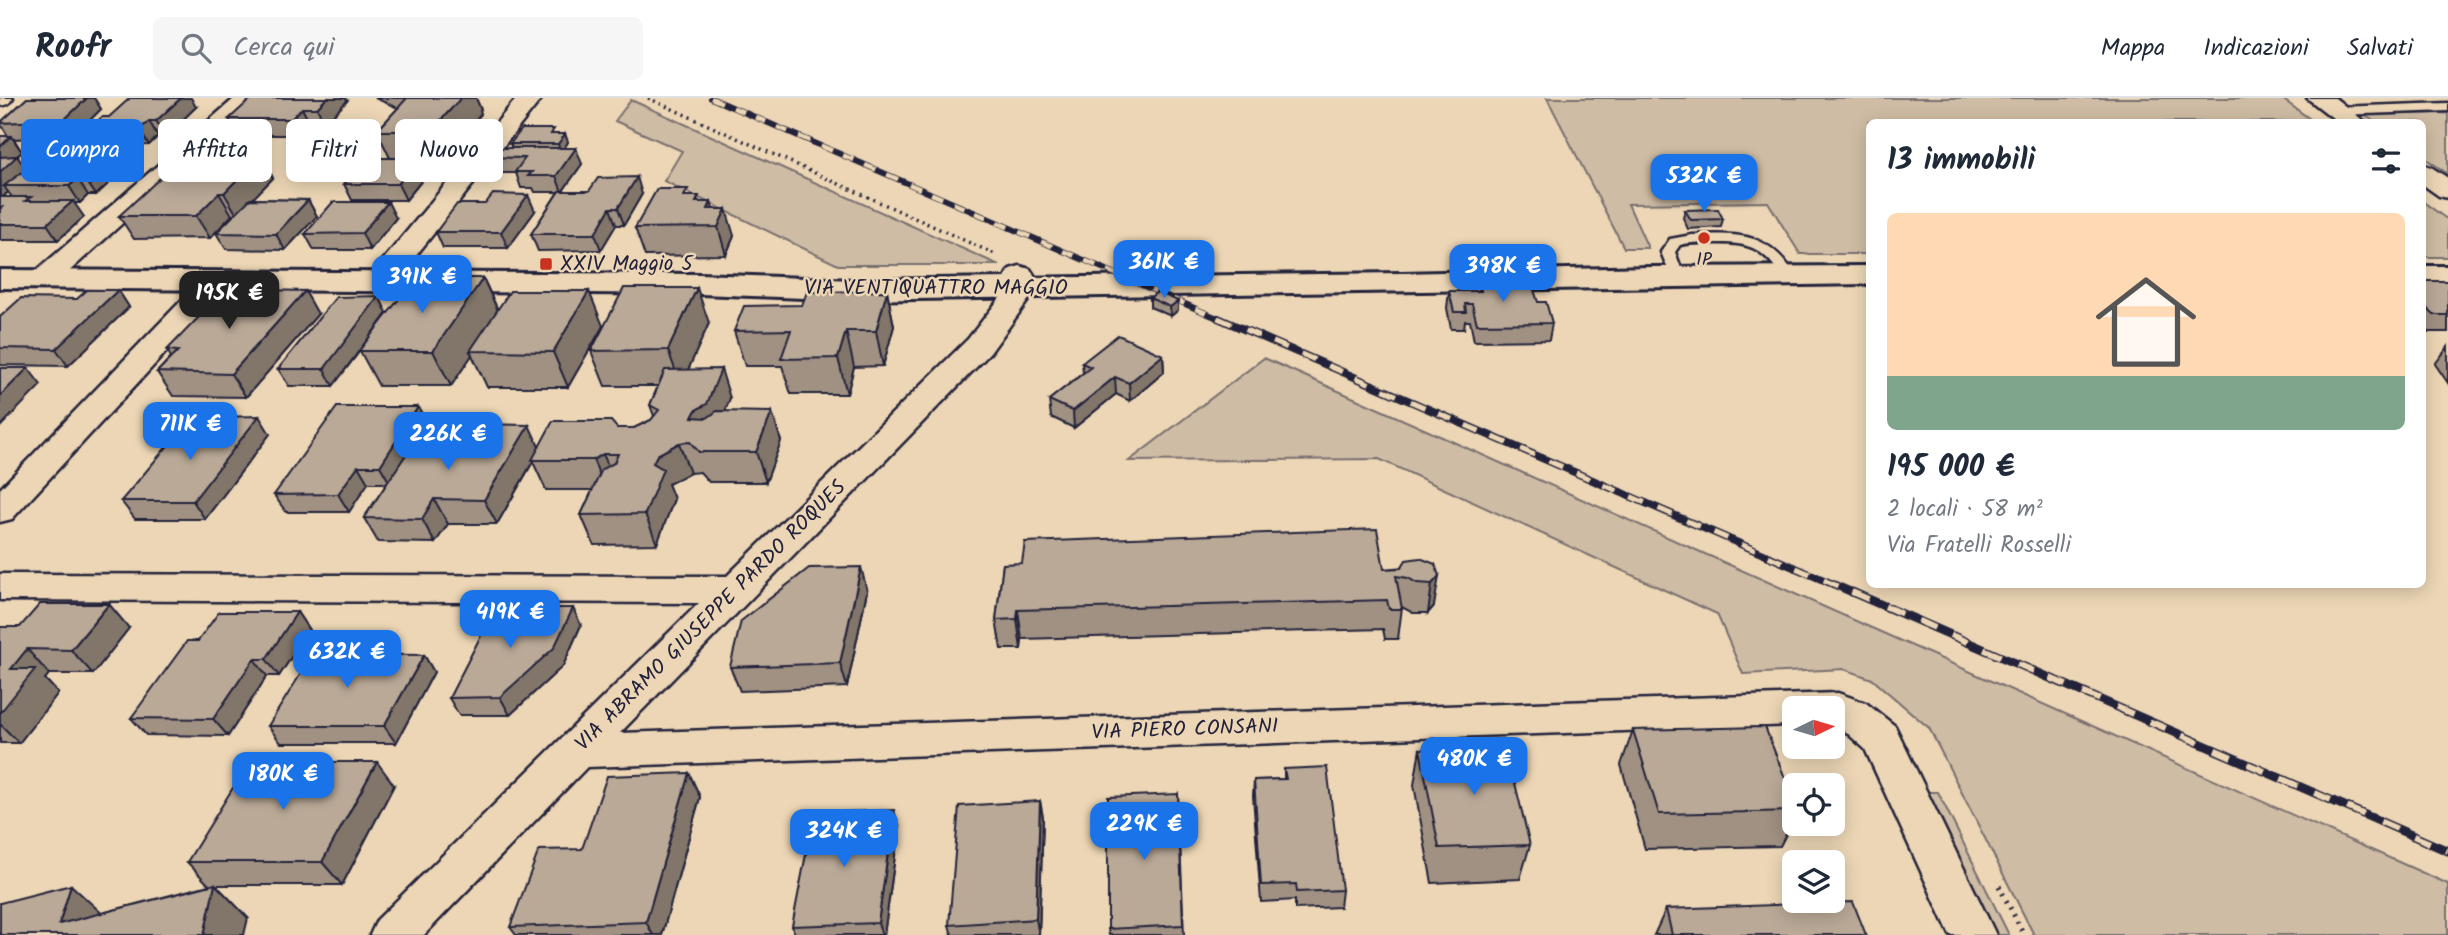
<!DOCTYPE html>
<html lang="it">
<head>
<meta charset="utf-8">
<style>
	:root { --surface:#fff; --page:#f6f6f7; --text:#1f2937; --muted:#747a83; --line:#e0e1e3; --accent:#1a73e8 }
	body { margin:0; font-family:Kalam,sans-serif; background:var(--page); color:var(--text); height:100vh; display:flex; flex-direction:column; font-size:26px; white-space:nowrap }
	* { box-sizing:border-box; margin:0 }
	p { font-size:23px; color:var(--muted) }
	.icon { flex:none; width:38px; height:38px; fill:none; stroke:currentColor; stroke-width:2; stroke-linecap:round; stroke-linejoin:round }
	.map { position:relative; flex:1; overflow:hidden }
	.side { position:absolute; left:1866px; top:21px; width:560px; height:469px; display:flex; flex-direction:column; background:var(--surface); border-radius:10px; box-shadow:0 4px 18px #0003 }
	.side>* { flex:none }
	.banner { position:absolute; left:21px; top:21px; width:665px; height:63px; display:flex; gap:14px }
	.needle { width:46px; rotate:85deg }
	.fabs { position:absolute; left:1782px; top:598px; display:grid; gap:14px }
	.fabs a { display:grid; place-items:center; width:63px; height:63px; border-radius:10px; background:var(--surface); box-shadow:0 4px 18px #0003; font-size:35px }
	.price { position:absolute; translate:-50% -60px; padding:0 16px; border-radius:14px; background:var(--accent); color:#fff; font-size:23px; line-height:46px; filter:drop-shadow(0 2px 4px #0008) }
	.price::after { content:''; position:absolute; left:50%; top:42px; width:21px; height:16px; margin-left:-10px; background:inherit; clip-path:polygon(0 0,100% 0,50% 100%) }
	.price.selected { background:#222; color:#fff }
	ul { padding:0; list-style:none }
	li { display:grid; align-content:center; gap:14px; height:371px; padding:0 21px }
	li+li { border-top:2px solid var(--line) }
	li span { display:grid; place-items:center; height:217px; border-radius:10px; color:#555 }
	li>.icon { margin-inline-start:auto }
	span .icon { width:126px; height:126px; fill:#fffc; stroke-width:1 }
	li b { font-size:30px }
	h2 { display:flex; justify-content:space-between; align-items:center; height:84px; padding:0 21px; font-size:30px }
	.chip { padding:0 24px; border-radius:10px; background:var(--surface); box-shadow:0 4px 18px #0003; font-size:24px; line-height:63px }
	.chip.selected { background:var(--accent); color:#fff }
	header { display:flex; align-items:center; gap:42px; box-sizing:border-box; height:98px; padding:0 35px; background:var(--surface); border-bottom:2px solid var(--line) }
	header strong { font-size:33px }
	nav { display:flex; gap:38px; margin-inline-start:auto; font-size:24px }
	.search { width:490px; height:63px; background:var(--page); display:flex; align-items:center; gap:18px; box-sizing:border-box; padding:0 24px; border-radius:10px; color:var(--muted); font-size:26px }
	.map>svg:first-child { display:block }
	.green { fill:#cfbca4; stroke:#786f70; stroke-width:2 }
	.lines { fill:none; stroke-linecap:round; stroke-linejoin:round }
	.lane-casing { stroke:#22223b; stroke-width:5 }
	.street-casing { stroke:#22223b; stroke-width:5 }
	.secondary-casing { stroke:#22223b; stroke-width:6 }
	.path-far1 { stroke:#22223b; stroke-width:3.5; stroke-dasharray:2 4.5; stroke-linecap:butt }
	.path { stroke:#22223b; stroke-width:5; stroke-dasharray:2 6; stroke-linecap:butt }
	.lane { fill:#ecd6b5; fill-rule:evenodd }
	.street { fill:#ecd6b5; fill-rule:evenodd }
	.secondary { fill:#ecd6b5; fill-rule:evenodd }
	.rail-far2-casing { stroke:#22223b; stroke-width:6 }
	.rail-far1-casing { stroke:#22223b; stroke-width:8 }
	.rail-casing { stroke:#22223b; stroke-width:9 }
	.rail-far2 { stroke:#ecd6b5; stroke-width:4.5; stroke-dasharray:12; stroke-linecap:butt }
	.rail-far1 { stroke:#ecd6b5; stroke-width:5; stroke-dasharray:15; stroke-linecap:butt }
	.rail { stroke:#ecd6b5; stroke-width:6; stroke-dasharray:18; stroke-linecap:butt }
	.wall { fill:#a09182; stroke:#22223b; stroke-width:2; fill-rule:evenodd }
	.shaded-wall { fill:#82766a; stroke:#22223b; stroke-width:2 }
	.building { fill:#baa997; stroke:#22223b; stroke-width:2 }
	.poi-dot { fill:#c8321e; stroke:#ecd6b5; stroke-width:2.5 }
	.labels { text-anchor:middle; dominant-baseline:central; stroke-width:5; stroke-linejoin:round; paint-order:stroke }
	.far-poi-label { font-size:18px; fill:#22223b; stroke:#ecd6b5 }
	.poi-label { font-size:21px; fill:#22223b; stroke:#ecd6b5; text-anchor:start }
	.street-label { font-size:21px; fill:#22223b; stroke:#ecd6b5 }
</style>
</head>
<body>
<header>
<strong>Roofr</strong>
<div class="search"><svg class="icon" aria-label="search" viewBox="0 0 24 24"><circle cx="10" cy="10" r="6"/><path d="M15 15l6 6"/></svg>Cerca qui</div>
<nav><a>Mappa</a><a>Indicazioni</a><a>Salvati</a></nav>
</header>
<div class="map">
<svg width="2448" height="837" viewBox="0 0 2448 837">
	<rect width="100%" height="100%" fill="#ecd6b5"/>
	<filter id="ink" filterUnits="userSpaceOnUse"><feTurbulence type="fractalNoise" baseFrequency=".0143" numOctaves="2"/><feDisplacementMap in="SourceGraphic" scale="14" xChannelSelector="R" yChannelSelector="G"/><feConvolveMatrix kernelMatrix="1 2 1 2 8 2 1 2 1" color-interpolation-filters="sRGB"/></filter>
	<g filter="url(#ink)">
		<g class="green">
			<polygon points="1547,0 2281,0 2314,24 1869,24 1869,156 1800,156 1768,104 1628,106 1648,150 1624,150"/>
			<polygon points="631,2 999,167 838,167 664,83 682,53 615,23"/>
			<polygon points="2448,15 2448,76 2422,58 2422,24 2375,24 2364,17"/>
			<polygon points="2422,103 2448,122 2448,159 2422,159"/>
			<polygon points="1264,260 2448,786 2448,837 2034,837 1929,630 1872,581 1844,571 1743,576 1717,516 1379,361 1129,363"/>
			<polygon points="1923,694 1938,694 2009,837 1992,837"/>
		</g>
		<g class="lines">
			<g class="lane-casing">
				<g id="lane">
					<polygon points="2448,5 2448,13 2337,17 2331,13 2337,9"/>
					<path d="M1692,137C1739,136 1767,133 1795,177L1793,180H1783C1762,149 1750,144 1713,145C1702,145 1691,144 1680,147L1675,154L1684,178L1682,181H1672L1661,154L1670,141Z"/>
				</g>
			</g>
			<g class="street-casing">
				<g id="street">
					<polygon points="0,0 13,0 8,6 0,8"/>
					<polygon points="235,0 261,0 54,187 44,190 34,187 30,181 34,175"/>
					<polygon points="517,0 542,0 390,190 380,193 370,190 366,184 370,178"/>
					<polygon points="2307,0 2335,0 2365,24 2338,24"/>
					<polygon points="2422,66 2431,69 2448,80 2448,100 2439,98 2422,86"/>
					<polygon points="1020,168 1030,171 1034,177 1032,197 990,255 620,635 1838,595 1866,605 1895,628 1996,837 1950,837 1865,651 1838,627 1832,627 1832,611 1794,611 1794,627 587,669 424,837 370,837 377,822 699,505 0,502 0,476 727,478 968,241 1003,196 1006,177 1010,171"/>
					<polygon points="216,174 226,177 230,183 226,189 12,421 0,424 0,391 206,177"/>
				</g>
			</g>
			<g class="secondary-casing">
				<g id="secondary">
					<polygon points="1869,168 1869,186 854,202 700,196 0,190 0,172 700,176 854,182 1402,175 1650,169"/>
					<rect x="2422" y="168" width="26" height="18"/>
				</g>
			</g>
			<polyline class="path-far1" points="648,0 997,157"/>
			<polyline class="path" points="1999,788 2024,837"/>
			<use href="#lane" class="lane"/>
			<use href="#street" class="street"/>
			<use href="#secondary" class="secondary"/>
			<g class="rail-far2-casing">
				<polyline id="rail-far2" points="711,0 1222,222"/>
			</g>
			<g class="rail-far1-casing">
				<polyline id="rail-far1" points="1218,220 1856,496"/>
			</g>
			<g class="rail-casing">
				<polyline id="rail" points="1852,494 2448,753"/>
			</g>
			<use href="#rail-far2" class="rail-far2"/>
			<use href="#rail-far1" class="rail-far1"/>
			<use href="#rail" class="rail"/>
		</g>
		<g class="wall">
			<path d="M27,0H94L101,11L74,38L14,41L22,54L17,58L26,71L47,60L94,45L86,33L196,9L166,38H158L149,47L118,48L126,61L115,70L119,76L96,97H88L80,105H74L84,119L58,142H0V38H8L0,25ZM8,94L12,99H3Z"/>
			<polygon points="375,0 476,0 481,12 480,13 481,16 443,60 390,60 377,33 398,10"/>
			<polygon points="347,3 325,26 310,26 299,37 237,37 229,21"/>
			<polygon points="556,36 565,36 568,44 564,50 582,66 563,93 642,96 624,127 616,127 601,152 538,153 531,136 558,94 535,94 533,90 521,90 516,75 491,75 484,59 512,50 510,46"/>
			<polygon points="261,57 273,80 252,101 308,102 317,118 285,152 226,151 216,135 234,117 232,117 210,140 134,141 119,118 242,58"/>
			<polygon points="420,60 427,76 406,102 352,102 344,86"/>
			<polygon points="690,98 713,111 734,138 726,157 645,158 635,130"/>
			<polygon points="1685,112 1723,121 1721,129 1688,131 1683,120"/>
			<polygon points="535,113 508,150 443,150 436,134"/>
			<polygon points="396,120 370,152 314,152 305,136"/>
			<polygon points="483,180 498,212 603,228 568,289 487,289 472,257 451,288 379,288 360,253 333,288 289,288 278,271 387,215"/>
			<rect x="2422" y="183" width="26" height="51"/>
			<polygon points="1480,186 1538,204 1552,225 1549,242 1474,243 1470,223 1465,223 1464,231 1451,231 1447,210 1449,193 1479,193"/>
			<polygon points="118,192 129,209 68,268 0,267 0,219"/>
			<polygon points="887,193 894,228 883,268 854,269 847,296 791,296 782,268 745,268 734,233 802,207"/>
			<polygon points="1150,200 1178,203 1178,212 1171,218 1150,209"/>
			<polygon points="318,216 246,299 173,298 157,274 171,259 167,252"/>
			<polygon points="709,225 688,271 730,300 725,313 781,343 766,384 709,384 700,374 690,375 668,386 674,401 657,446 594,447 581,417 593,392 546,392 533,364 497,426 448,426 435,445 378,444 364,420 387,385 368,385 349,414 286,414 274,397 418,309 428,326 413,349 539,349 617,330 634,330 651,322 654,318 650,307 658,288 605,288 591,253"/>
			<polygon points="2448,249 2448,285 2435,266"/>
			<polygon points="1163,257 1164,274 1130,303 1116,296 1074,330 1051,319 1049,302 1083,275 1082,265"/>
			<polygon points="270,336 205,421 135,421 121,403"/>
			<polygon points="1003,466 1384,471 1435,466 1434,508 1428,515 1413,515 1402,509 1398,541 1385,541 1383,531 1022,541 1021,551 1001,551 996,522"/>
			<polygon points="867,493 847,589 740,593 730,569"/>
			<polygon points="297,514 309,532 279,578 267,578 228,638 146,637 131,620 198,543"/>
			<polygon points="581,527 563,568 510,617 459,617 449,600"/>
			<polygon points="0,529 129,530 93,576 49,576 45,581 58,595 19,645 0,645"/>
			<polygon points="424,557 434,574 396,645 281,645 268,628"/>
			<polygon points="1633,632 1794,703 1794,721 1780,748 1645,751 1621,667"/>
			<polygon points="1420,651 1530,747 1520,781 1432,785 1414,687"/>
			<polygon points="1284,671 1342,792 1340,809 1295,811 1295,802 1261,804 1253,698 1254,682 1284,681"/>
			<polygon points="689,675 700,699 662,837 516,837 510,829 582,751"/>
			<polygon points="394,687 342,787 216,787 248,820 102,815 209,787 187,764"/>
			<polygon points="1178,696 1184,837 1109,837 1108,831"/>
			<polygon points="1040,703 1043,720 1039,837 952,837 949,827"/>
			<polygon points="899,729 884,837 795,837 792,828"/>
			<polygon points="1666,811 1866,837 1654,837"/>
		</g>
		<g class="shaded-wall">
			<polygon points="87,0 94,0 101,11 74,38 64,22"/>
			<polygon points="181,0 191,0 196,9 166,38 156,23"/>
			<polygon points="327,0 346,0 347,3 325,26 317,10"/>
			<polygon points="461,0 476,0 481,12 480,13 481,16 443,60 431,33"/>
			<polygon points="302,10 310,26 299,37 291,21"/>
			<polygon points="149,23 158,38 149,47 139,32"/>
			<polygon points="565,36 568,44 561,55 558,46"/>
			<polygon points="11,38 22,54 17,58 28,74 4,88 8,94 1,101 0,49"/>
			<polygon points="232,41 245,63 215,58"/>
			<polygon points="116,45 126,61 115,70 119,76 96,97 85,81 97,60"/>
			<polygon points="576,50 582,66 562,94 556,78"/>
			<polygon points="261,57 273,80 237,117 224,95"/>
			<polygon points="420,60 427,76 406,102 398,86"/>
			<polygon points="637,79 642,96 624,127 618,110"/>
			<polygon points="78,81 88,97 80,105 69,88"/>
			<polygon points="219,95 232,117 210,140 196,118"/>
			<polygon points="528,97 535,113 508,150 501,134"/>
			<polygon points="308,102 317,118 285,152 276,136"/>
			<polygon points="73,103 84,119 58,142 47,126"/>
			<polygon points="388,104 396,120 370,152 362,135"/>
			<polygon points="711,104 718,128 726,111 734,138 726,157 718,129 708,111"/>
			<polygon points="610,110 616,127 601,152 595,136"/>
			<polygon points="483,180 499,215 470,253 472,257 451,288 433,253"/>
			<polygon points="697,190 709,225 681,288 668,252"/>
			<polygon points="118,192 129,209 68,268 56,251"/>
			<polygon points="305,193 318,216 246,299 231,276"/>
			<polygon points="589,193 603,228 568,289 553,254"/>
			<polygon points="887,193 894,228 883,268 876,233"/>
			<polygon points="379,198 387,215 333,288 324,271"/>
			<polygon points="1178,203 1178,212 1171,218 1170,209"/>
			<polygon points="846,233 854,269 847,296 838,260"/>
			<polygon points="1163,257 1164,274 1130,303 1129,285"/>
			<polygon points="28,270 41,287 0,329 0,298"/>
			<polygon points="721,271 730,300 717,335 692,319"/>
			<polygon points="1115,279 1116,296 1074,330 1073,313"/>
			<polygon points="418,309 428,326 390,385 380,368"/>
			<polygon points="772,314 781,343 766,384 756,354"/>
			<polygon points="259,318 270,336 205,421 193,403"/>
			<polygon points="529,327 540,351 497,426 484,402"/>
			<polygon points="679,345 690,375 668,386 674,401 657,446 645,416 653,365 657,357"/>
			<polygon points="603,356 616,386 606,392 593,362"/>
			<polygon points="358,368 368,385 349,414 338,396"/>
			<polygon points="434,401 448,426 435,445 422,421"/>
			<polygon points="861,469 867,493 847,589 840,565"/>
			<polygon points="1439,478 1434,508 1428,515 1432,486"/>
			<polygon points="109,506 129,530 93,576 71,552"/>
			<polygon points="573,510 581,527 563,568 510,617 500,599"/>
			<polygon points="1018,512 1022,541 1021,551 1017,521"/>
			<polygon points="297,514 309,532 279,578 266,561"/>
			<polygon points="27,551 49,576 45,581 58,595 19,645 0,626 0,615 11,571"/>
			<polygon points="424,557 434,574 396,645 384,628"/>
			<polygon points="254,561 267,578 228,638 213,621"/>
			<polygon points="377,664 394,687 342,787 322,764"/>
			<polygon points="689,675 700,699 662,837 653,837 646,824"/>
			<polygon points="1040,703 1043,720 1039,837 1036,821"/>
			<polygon points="894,712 899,729 884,837 882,837 878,825"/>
			<polygon points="215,786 248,820 244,837 204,837"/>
			<polygon points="71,787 108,821 59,826"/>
		</g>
		<g class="building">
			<polygon points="27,0 87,0 64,22 0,25"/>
			<polygon points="130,0 181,0 156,23 149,23 139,32 86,33 102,19 109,19"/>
			<polygon points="252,0 327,0 317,10 302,10 291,21 229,21"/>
			<polygon points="407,0 461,0 431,33 377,33"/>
			<polygon points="522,31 554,31 551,36 565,36 558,46 510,46"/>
			<polygon points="0,38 11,38 0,49"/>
			<polygon points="202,41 232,41 215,58 261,57 224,95 219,95 196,118 119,118"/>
			<polygon points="65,45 116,45 97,60 109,60 85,81 78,81 69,88 4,88 40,60 47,60"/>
			<polygon points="492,50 576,50 556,78 528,78 532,74 515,74 525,60 484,59"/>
			<polygon points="17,58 0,74 0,59"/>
			<polygon points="366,60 420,60 398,86 344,86"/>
			<polygon points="637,79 618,110 610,110 595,136 531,136 559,93 589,93 598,80"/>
			<polygon points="657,91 688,91 684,98 699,98 696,104 711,104 708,111 726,111 718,129 635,130"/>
			<polygon points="493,96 528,97 501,134 436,134 457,106 485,106"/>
			<polygon points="0,99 31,99 25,103 73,103 47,126 0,126 0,112 3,109 0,109"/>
			<polygon points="250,101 308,102 276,136 216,135"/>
			<polygon points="333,104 388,104 362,135 305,136"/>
			<polygon points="1718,111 1723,121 1691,122 1685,112"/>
			<polygon points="415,180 483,180 433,253 359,253"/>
			<polygon points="2422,183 2448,183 2448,217 2434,217 2422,206"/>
			<polygon points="1480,186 1532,186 1538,204 1546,204 1552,225 1477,226 1472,206 1465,206 1466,214 1454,214 1449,193 1481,193"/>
			<polygon points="624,190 697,190 668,252 591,253"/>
			<polygon points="226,191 305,193 231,276 157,274 178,253 167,252"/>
			<polygon points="87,192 118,192 56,251 0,250 0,219 21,200 77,201"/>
			<polygon points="510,193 589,193 553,254 470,253"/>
			<polygon points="887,193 876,233 846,233 838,260 781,261 791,232 734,233 744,208 802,207 807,194"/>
			<polygon points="1157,194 1178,203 1170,209 1150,200"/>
			<polygon points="379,198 324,271 278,271 336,199"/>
			<polygon points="1118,237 1163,257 1129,285 1115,279 1073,313 1049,302 1091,269 1082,265"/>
			<polygon points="0,270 28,270 0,298"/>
			<polygon points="721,271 707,306 696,312 692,319 707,320 717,313 772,314 756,354 699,354 690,344 679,345 657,357 653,365 663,371 645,416 581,417 602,371 614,365 618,356 603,356 593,362 532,362 553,323 611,323 617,330 634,330 651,322 659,312 650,307 665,272"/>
			<polygon points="337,309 418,309 380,368 358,368 338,396 274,397"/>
			<polygon points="259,318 193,403 121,403 180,333 205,333 217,319"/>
			<polygon points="465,326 529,327 484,402 434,401 422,421 364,420 411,349 450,350"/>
			<polygon points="1377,431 1384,471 1401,470 1406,462 1420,460 1435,466 1439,478 1432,486 1417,485 1408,480 1396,478 1402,511 1389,511 1387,502 1018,512 1017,521 996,522 1003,466 1022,465 1025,444"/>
			<polygon points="861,469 840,565 730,569 741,523 809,470"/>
			<polygon points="40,506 109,506 71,552 27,551 11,571 35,571 0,615 0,529 20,529"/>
			<polygon points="495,510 573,510 554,550 500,599 449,600"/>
			<polygon points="219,514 297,514 266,561 254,561 213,621 131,620 187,543 198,543"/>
			<polygon points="313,556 424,557 384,628 268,628"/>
			<polygon points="1765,629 1794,703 1794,713 1659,716 1633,632"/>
			<polygon points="1506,648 1530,747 1439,750 1420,651"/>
			<polygon points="249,664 377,664 322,764 187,764"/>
			<polygon points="1327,669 1342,792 1297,794 1296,786 1261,787 1254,682 1286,681 1284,671"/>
			<polygon points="689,675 646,824 510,829 539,752 582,751 607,678"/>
			<polygon points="1178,696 1183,827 1108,831 1108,699"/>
			<polygon points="1040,703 1036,821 949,827 959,708"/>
			<polygon points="894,712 878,825 792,828 814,715"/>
			<polygon points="215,786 204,837 0,837 0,805 71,787 59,826"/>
			<polygon points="1853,804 1866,837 1672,837 1666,811"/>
		</g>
	</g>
	<g class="poi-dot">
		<circle cx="1704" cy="140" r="7"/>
		<rect x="539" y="159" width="14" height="14" rx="3.5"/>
	</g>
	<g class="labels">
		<g class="far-poi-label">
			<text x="1704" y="162">IP</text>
		</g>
		<g class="poi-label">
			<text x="560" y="166">XXIV Maggio 5</text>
		</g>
		<g class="street-label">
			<text x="936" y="190">VIA VENTIQUATTRO MAGGIO</text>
			<text transform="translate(711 518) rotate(-45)">VIA ABRAMO GIUSEPPE PARDO ROQUES</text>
			<text transform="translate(1185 632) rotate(-2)">VIA PIERO CONSANI</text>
		</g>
	</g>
</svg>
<div class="fabs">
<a><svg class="needle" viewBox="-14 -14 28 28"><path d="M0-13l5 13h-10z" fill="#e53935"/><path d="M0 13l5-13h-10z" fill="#747a83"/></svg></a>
<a><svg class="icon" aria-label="locate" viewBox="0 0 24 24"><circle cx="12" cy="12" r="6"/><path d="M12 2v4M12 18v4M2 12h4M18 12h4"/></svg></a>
<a><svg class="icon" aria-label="layers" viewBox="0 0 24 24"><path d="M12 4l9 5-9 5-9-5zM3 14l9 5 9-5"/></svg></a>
</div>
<b class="price" style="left:1704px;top:116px">532K €</b>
<b class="price" style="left:1164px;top:202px">361K €</b>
<b class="price" style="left:1503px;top:206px">398K €</b>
<b class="price" style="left:422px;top:217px">391K €</b>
<b class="price selected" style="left:229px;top:233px">195K €</b>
<b class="price" style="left:190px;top:364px">711K €</b>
<b class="price" style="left:448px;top:374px">226K €</b>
<b class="price" style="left:510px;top:552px">419K €</b>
<b class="price" style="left:347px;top:592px">632K €</b>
<b class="price" style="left:1474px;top:699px">480K €</b>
<b class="price" style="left:283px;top:714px">180K €</b>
<b class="price" style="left:1144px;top:764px">229K €</b>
<b class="price" style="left:844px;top:771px">324K €</b>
<div class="banner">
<a class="chip selected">Compra</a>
<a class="chip">Affitta</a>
<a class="chip">Filtri</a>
<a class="chip">Nuovo</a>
</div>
<section class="side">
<h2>13 immobili<svg class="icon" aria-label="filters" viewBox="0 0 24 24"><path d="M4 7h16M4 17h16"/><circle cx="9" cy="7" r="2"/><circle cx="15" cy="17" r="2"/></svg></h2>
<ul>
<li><span style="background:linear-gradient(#ffd9b3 75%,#7fa58c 0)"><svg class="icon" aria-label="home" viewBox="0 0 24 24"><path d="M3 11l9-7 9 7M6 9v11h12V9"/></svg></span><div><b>195 000 €</b><p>2 locali · 58 m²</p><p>Via Fratelli Rosselli</p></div></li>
</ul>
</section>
</div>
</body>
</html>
